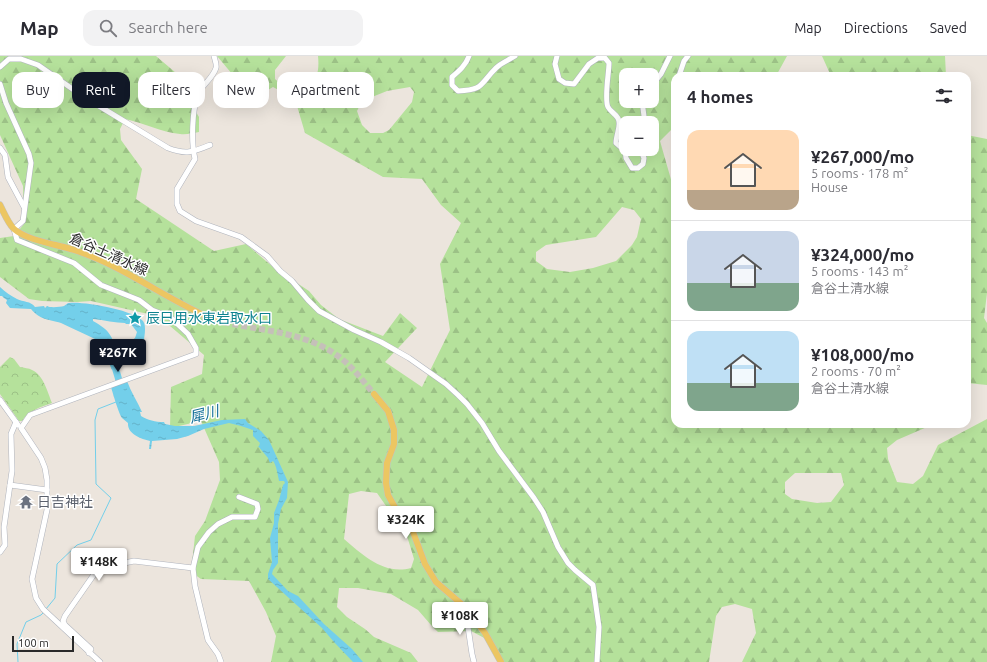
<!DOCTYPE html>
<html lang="en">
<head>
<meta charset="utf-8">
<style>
	:root { --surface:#fff; --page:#f2f2f3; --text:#2b2b33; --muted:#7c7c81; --line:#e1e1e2; --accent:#111827 }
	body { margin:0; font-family:Ubuntu,"Noto Sans JP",sans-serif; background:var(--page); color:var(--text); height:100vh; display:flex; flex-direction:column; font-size:15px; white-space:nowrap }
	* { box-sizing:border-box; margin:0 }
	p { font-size:13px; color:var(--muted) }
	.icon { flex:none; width:22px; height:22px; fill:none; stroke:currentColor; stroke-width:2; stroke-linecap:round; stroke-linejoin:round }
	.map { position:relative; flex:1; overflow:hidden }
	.panel { position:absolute; left:671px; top:16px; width:300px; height:356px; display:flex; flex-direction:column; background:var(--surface); border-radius:12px; box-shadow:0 4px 16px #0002 }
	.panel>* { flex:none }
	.hud { position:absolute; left:12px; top:16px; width:380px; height:36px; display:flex; gap:8px }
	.fabs { position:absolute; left:619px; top:12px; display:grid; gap:8px }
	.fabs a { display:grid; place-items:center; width:40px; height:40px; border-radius:8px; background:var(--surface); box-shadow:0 4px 16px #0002; font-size:20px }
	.scale { position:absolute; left:12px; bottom:10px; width:62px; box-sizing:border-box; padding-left:4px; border:2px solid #2a2a2a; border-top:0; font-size:11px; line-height:14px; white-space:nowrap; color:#2a2a2a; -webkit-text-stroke:3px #fff; paint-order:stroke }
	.price { position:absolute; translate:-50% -34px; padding:0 9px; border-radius:4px; background:#fff; color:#222; font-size:13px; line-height:26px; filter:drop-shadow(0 1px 2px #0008) }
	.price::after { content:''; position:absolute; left:50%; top:24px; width:12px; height:9px; margin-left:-6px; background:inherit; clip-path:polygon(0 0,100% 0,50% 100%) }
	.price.active { background:var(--accent); color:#fff }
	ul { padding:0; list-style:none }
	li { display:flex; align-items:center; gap:12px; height:100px; padding:0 16px }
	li+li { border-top:1px solid var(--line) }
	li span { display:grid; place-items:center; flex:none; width:112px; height:80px; border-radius:12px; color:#555 }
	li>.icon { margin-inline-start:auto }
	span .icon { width:48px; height:48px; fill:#fffc; stroke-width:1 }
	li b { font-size:17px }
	h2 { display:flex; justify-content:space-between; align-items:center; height:48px; padding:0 16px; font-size:17px }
	.chip { padding:0 14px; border-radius:12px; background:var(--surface); box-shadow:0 4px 16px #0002; font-size:14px; line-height:36px }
	.chip.active { background:var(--accent); color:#fff }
	header { display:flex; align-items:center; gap:24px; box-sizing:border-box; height:56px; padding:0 20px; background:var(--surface); border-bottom:1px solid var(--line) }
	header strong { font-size:19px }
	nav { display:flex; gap:22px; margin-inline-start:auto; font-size:14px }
	.search { width:280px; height:36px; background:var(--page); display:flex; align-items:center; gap:10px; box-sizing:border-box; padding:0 14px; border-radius:12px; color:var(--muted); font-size:15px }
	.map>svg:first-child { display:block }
	.forest { fill:url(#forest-firs); fill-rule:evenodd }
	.park { fill:url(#park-crowns) }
	.water { fill:url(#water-ripples); fill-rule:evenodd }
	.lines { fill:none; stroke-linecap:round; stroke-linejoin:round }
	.stream { stroke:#73cfea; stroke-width:1 }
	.river { stroke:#73cfea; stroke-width:7 }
	.major-tunnel { stroke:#c5c0b9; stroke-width:6; stroke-dasharray:6 3; stroke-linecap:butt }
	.minor-casing { stroke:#b0b4bd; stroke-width:6 }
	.major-casing { stroke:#c3c3c3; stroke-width:7 }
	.minor { stroke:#fff; stroke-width:5 }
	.major { stroke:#ecc662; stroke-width:6 }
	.labels { text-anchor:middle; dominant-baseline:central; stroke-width:3; stroke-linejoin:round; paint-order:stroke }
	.street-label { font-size:14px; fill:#2a2a2a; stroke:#fff }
	.culture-label { font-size:14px; fill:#0d838f; stroke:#fff; text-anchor:start }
	.worship-label { font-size:14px; fill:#5b616d; stroke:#fff; text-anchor:start }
	.water-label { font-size:15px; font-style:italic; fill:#126e97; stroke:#fff }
</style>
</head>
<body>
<header>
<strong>Map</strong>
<div class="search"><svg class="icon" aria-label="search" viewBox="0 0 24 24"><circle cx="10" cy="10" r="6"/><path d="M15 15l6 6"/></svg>Search here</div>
<nav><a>Map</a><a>Directions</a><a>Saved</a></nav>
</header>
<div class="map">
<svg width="987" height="606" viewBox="0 0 987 606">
	<defs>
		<pattern id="forest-firs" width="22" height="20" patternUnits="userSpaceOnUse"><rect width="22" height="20" fill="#b5e19b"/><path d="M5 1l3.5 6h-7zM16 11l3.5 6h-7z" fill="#9cc186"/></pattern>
		<pattern id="park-crowns" width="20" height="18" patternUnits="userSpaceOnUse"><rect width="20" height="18" fill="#b5e19b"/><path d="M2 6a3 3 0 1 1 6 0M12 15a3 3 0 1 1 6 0" fill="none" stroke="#9cc186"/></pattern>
		<pattern id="water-ripples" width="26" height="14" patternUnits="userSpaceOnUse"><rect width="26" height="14" fill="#73cfea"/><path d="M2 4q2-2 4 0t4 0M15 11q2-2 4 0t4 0" fill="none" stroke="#64b2c9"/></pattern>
	</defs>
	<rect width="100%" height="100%" fill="#ece5dd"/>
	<g class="forest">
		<path d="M0,0H156L176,17L190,46L199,61V76C193,77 186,79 180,78C161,76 144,67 125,63L120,73L121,84L142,113L136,143L214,195L246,188L273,211L309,235L321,249L339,263L383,280L400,257L417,272L385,306L422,331L450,274L440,208L461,167L441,149L422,123L383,121L305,77L295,43L273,31L253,43L217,0H286L275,14V23L285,32C292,31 301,31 308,29C319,24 319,10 318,0H787L776,20H675V70L660,85L672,127L675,128V368H928L927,371L897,384L887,392L888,403L897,426L913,428L923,420L938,389L987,363V606H742L756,577L752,553L735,548L722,551L716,560L709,606H501L490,585L471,575L438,576L431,569L418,554L391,538L358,532H339L337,551L347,561L365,573L374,581L411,597L418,606H271L276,580L266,556L249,525L201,523L191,516L195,480L205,465L220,424L219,406L201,365L170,372L171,331L202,318L204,299L170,270L148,258L91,245L77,246L42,245L29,243L0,221V182L14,180L24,168L23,130L0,79ZM626,19H652V45H626ZM410,31L414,36L412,46L389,74L383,77H370L362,69L357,55L362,45L387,35ZM626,67H652V93H626ZM622,151L634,154L641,163L637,181L632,189L616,205L593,212L570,216L547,213L536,205V196L546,189L596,181ZM795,417H841L844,429L831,446L817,447L792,443L785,438V426ZM361,435L377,437L407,480L414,503L411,512C384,519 364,500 344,483L349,438Z"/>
		<polygon points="822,0 945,0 946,20 831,20"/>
		<polygon points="967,79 987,83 987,237 984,262 987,267 987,329 967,327"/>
	</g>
	<path class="park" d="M10,301L14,303L20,311C24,312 29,312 32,314C43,318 48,337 52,347C41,351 29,354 22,365H19L0,338V311Z"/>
	<g class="water">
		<path d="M0,231C5,236 11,240 17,243C23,246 31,245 35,251L44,250L45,252L47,250C50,252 60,251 64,250C66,249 67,247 69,247C83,245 134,254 143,265C147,270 144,283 143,289L142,292L119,300L116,299L119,312H117L116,310L113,311V313L112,314L109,307L105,308L95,283C84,278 72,272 61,267C48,263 40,264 31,253L10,252L6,247L7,244L4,242L2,240H0ZM93,263C104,264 116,267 125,267L126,268H131L137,276L135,282L131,285V292L118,298C111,279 111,275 93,265Z"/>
		<path d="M127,325C131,336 137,345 142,356H140L141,360C148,364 155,366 164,366L165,368L175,370H194L222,364L245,363L248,367L261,375L269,384L288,426L287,442L281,453L278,468V507L273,514L272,518L288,535L298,540L324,568L352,593L363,606H353L334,586L322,572L268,523V518L272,506L270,482L274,467V457L279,444L283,429L285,427L284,425H279C278,420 276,408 273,405L270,407L268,402L258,390H259L260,387L253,380V374L241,370L229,367L204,373L188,380L177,383L152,385L151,393H149L150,385C141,383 127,378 128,367C126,365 124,364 122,362C119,358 113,338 111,331Z"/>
	</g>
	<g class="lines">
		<g class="stream">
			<polyline points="46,553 55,542 57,508 77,489 91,484 111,442 96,428 95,364 98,353 116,346"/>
			<polyline points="18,606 17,588 26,566 41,559 43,557"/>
		</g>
		<polyline class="river" points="112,301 121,331"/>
		<path class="major-tunnel" d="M215,264C256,275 302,274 338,300C352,310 363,325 374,338"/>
		<g class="minor-casing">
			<g id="minor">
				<path d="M214,0C215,4 217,9 216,12C213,22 202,29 198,38C192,54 191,86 195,103L177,133V148L180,155L196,165L241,181L267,200L280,215L292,225L308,244L319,255L354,274L381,286L409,302L446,328L458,339L467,348L482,367L499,395L534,442L543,456L558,491L568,507L575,514L593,529L599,571L597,606"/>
				<path d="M469,0C466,9 459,15 452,21V29L458,35C484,34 479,29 496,12C501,7 509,4 515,0"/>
				<path d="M557,0L555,8L559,23L565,27L574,28L589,8L598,2H605L609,7C609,17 604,43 608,51C611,57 619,59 619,66C620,72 616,80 616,87L625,95L626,102L632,112H638L643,108L644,102L640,93"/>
				<path d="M0,11L9,3H21L38,9L81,39L168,92C186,99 193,96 210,89"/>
				<polyline points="679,20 684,5 688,0"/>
				<polyline points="0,28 6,47 29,98 31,107 23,165 14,173 17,184 74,207 101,229 139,244 152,254 170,261 188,278 196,292 196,298 30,359 21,372 41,402 45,412 47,424 47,454 32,523 36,542 43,553 100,606"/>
				<polyline points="652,29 661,18 670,0"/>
				<polyline points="642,67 644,60 642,45"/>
				<polyline points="0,92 5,99 8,121 24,151"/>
				<polyline points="0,344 18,369"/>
				<polyline points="10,429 47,434"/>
				<polyline points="0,496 5,489 4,471 12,415 11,378 16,366"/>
				<polyline points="465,551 472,598 474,606"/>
				<polyline points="89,597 91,593 65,569 63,565 65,560 95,517 105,511 134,505 193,512"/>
				<polyline points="221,606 218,598 208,584 195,530 193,512 198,491 209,476 218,468 232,461 255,461 258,453 257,448 239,441"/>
			</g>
		</g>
		<g class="major-casing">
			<g id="major">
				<path d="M0,149C4,157 8,167 14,173C28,185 56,188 74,194C125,210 166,244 215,264"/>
				<polyline points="374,338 388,355 394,374 394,388 387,407 386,427 388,439 397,455 409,467 413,476 425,508 436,526 465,551 485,577 501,606"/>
			</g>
		</g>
		<use href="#minor" class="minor"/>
		<use href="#major" class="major"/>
	</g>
	<defs>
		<g id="sight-bare" transform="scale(1.08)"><path d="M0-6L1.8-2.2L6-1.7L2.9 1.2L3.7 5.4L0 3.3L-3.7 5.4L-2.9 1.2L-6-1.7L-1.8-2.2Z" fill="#0f9aa8" stroke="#fff" stroke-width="2.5" paint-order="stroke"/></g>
		<g id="temple-bare" transform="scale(1.08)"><path d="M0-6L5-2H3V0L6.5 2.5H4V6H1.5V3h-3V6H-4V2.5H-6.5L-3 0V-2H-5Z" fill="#6b7280" stroke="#fff" stroke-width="2.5" paint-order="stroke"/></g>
	</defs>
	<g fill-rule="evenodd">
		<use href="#sight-bare" x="135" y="262"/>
		<use href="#temple-bare" x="26" y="446"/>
	</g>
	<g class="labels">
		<g class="street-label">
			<text transform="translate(109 198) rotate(24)">倉谷土清水線</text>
		</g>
		<g class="culture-label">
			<text x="146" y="262">辰巳用水東岩取水口</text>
		</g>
		<g class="worship-label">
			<text x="37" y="446">日吉神社</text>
		</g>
		<g class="water-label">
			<text transform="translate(204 358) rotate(-14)">犀川</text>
		</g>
	</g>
</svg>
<div class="fabs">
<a>+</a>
<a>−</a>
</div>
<div class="scale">100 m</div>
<b class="price active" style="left:118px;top:317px">¥267K</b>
<b class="price" style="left:406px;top:484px">¥324K</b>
<b class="price" style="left:99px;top:526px">¥148K</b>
<b class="price" style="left:460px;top:580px">¥108K</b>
<div class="hud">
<a class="chip">Buy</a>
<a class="chip active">Rent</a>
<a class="chip">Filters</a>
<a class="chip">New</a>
<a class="chip">Apartment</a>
</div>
<section class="panel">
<h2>4 homes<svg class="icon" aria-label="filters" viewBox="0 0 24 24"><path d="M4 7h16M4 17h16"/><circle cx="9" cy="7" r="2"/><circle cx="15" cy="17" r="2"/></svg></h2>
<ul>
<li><span style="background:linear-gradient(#ffd9b3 75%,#b9a48a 0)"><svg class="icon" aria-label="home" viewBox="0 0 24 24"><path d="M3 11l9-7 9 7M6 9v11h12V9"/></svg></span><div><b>¥267,000/mo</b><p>5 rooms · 178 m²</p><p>House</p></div></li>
<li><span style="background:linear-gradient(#c9d6e8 65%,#7fa58c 0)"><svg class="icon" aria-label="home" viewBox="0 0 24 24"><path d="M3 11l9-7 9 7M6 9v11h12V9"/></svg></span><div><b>¥324,000/mo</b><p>5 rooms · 143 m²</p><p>倉谷土清水線</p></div></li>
<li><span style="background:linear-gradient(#bfe0f5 65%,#7fa58c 0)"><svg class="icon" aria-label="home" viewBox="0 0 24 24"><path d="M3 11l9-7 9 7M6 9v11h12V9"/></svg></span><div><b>¥108,000/mo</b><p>2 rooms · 70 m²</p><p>倉谷土清水線</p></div></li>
</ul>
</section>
</div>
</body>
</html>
